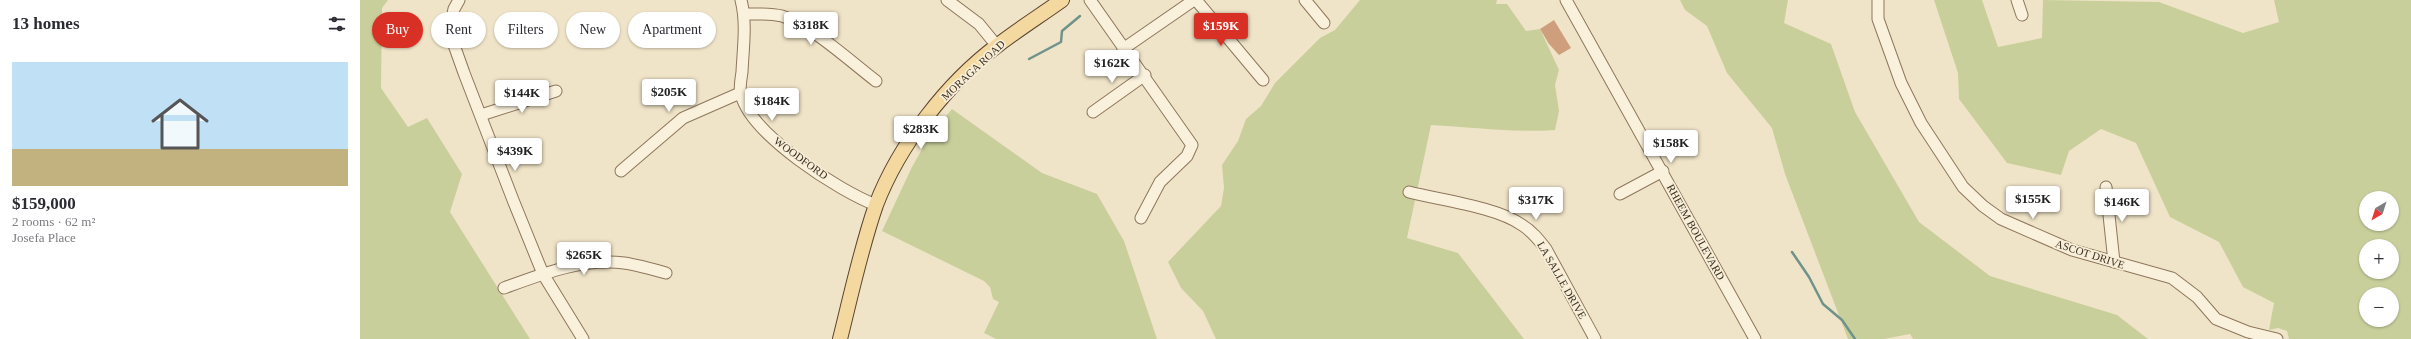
<!DOCTYPE html>
<html lang="en">
<head>
<meta charset="utf-8">
<style>
	:root { --surface:#fff; --page:#f7f7f7; --text:#2b2b33; --muted:#7c7c81; --line:#e1e1e2; --accent:#d93025 }
	body { margin:0; font-family:Georgia,serif; background:var(--page); color:var(--text); height:100vh; display:flex; flex-direction:column; font-size:15px; white-space:nowrap }
	* { box-sizing:border-box; margin:0 }
	p { font-size:13px; color:var(--muted) }
	.icon { flex:none; width:22px; height:22px; fill:none; stroke:currentColor; stroke-width:2; stroke-linecap:round; stroke-linejoin:round }
	.map { position:relative; flex:1; overflow:hidden }
	.sheet { display:flex; flex-direction:column; background:var(--surface); width:360px }
	.sheet>* { flex:none }
	.top-card { position:absolute; left:12px; top:12px; width:380px; height:36px; display:flex; gap:8px }
	.needle { width:26px; rotate:219deg }
	.controls { position:absolute; left:1999px; top:191px; display:grid; gap:8px }
	.controls a { display:grid; place-items:center; width:40px; height:40px; border-radius:50%; background:var(--surface); box-shadow:0 1px 3px #0004; font-size:20px }
	.price { position:absolute; translate:-50% -34px; padding:0 9px; border-radius:4px; background:#fff; color:#222; font-size:13px; line-height:26px; filter:drop-shadow(0 1px 2px #0008) }
	.price::after { content:''; position:absolute; left:50%; top:24px; width:12px; height:9px; margin-left:-6px; background:inherit; clip-path:polygon(0 0,100% 0,50% 100%) }
	.price.current { background:var(--accent); color:#fff }
	ul { padding:0; list-style:none }
	li { display:grid; align-content:center; gap:8px; height:212px; padding:0 12px }
	li+li { border-top:1px solid var(--line) }
	li span { display:grid; place-items:center; height:124px; border-radius:0px; color:#555 }
	li>.icon { margin-inline-start:auto }
	span .icon { width:72px; height:72px; fill:#fffc; stroke-width:1 }
	li b { font-size:17px }
	h2 { display:flex; justify-content:space-between; align-items:center; height:48px; padding:0 12px; font-size:17px }
	.tag { padding:0 14px; border-radius:18px; background:var(--surface); box-shadow:0 1px 3px #0004; font-size:14px; line-height:36px }
	.tag.current { background:var(--accent); color:#fff }
	main { display:flex; flex:1; min-height:0 }
	.map>svg:first-child { display:block }
	.green { fill:#c9cf9b; fill-rule:evenodd }
	.lines { fill:none; stroke-linecap:round; stroke-linejoin:round }
	.stream { stroke:#6f938a; stroke-width:2.5 }
	.building { fill:#cf9f7d }
	.minor-casing { stroke:#8d765c; stroke-width:13 }
	.major-casing { stroke:#5b4430; stroke-width:16 }
	.minor { stroke:#faf1dc; stroke-width:11 }
	.major { stroke:#f3d9a0; stroke-width:14 }
	.labels { text-anchor:middle; dominant-baseline:central; stroke-width:3.5; stroke-linejoin:round; paint-order:stroke }
	.street-label { font-size:11px; fill:#3d2e20; stroke:#f7eed8 }
</style>
</head>
<body>
<main>
<section class="sheet">
<h2>13 homes<svg class="icon" aria-label="filters" viewBox="0 0 24 24"><path d="M4 7h16M4 17h16"/><circle cx="9" cy="7" r="2"/><circle cx="15" cy="17" r="2"/></svg></h2>
<ul>
<li><span style="background:linear-gradient(#bfe0f5 70%,#c2b280 0)"><svg class="icon" aria-label="home" viewBox="0 0 24 24"><path d="M3 11l9-7 9 7M6 9v11h12V9"/></svg></span><div><b>$159,000</b><p>2 rooms · 62 m²</p><p>Josefa Place</p></div></li>
</ul>
</section>
<div class="map">
<svg width="2051" height="339" viewBox="0 0 2051 339">
	<rect width="100%" height="100%" fill="#f0e4c8"/>
	<g class="green">
		<polygon points="0,0 28,0 22,8 21,88 48,127 67,118 102,174 90,212 170,339 0,339"/>
		<path d="M1000,0H1137L1136,4H1147L1166,31L1180,29L1199,70L1195,85L1199,111L1195,130C1154,133 1112,127 1071,125L1047,238L1098,253L1164,339H856L843,311L821,288L808,262L861,206L864,188L862,165L878,141L886,119L901,106L915,83L960,38L975,30Z"/>
		<polygon points="1320,0 1428,0 1424,23 1471,44 1495,112 1559,222 1630,276 1757,315 1788,339 1553,339 1550,334 1524,339 1488,339 1425,174 1412,128 1367,73 1347,26 1325,10"/>
		<path d="M1574,0H1622L1638,47L1682,38L1683,0L1799,2L1883,33L1919,22L1914,0H2051V339H1929L1927,331L1918,328L1909,330L1914,303L1883,287L1859,242L1810,217L1776,143L1741,129L1709,151L1701,175L1647,163L1599,99L1598,73ZM2006,198H2032V224H2006ZM2006,246H2032V272H2006ZM2006,294H2032V320H2006Z"/>
		<polygon points="592,109 682,173 737,194 764,241 797,339 636,339 624,333 639,302 633,299 630,287 624,281 522,231 552,167 570,135"/>
	</g>
	<g class="lines">
		<g class="stream">
			<polyline points="669,59 701,42 702,31 720,16"/>
			<polyline points="1432,252 1449,277 1463,304 1482,320 1495,339"/>
		</g>
	</g>
	<polygon class="building" points="1194,20 1211,48 1199,55 1189,44 1180,29"/>
	<g class="lines">
		<g class="minor-casing">
			<g id="minor">
				<polyline points="99,0 94,9 89,31 104,73 153,200 183,274 223,339"/>
				<path d="M381,0C387,23 383,49 382,72C381,79 379,88 381,94C390,134 479,191 516,205"/>
				<polyline points="587,0 619,24 637,46"/>
				<polyline points="730,0 832,145 827,156 800,182 781,218"/>
				<polyline points="836,0 903,80"/>
				<polyline points="945,0 964,23"/>
				<polyline points="1206,0 1395,339"/>
				<polyline points="1518,0 1518,19 1541,83 1561,123 1603,187 1623,206 1641,219 1712,250 1812,278 1837,297 1856,319 1888,332 1917,339"/>
				<polyline points="1657,0 1662,15"/>
				<path d="M385,14C397,14 410,13 422,16C451,25 491,62 516,81"/>
				<polyline points="763,49 834,0"/>
				<polyline points="733,112 785,75"/>
				<polyline points="121,115 196,91"/>
				<polyline points="261,171 323,118 380,93"/>
				<polyline points="1746,187 1754,262"/>
				<path d="M1049,192C1080,200 1137,207 1162,225C1172,231 1179,240 1186,249L1235,339"/>
				<polyline points="1260,194 1303,171"/>
				<path d="M144,288C182,274 222,258 264,263C278,265 292,269 306,273"/>
			</g>
		</g>
		<g class="major-casing">
			<path id="major" d="M480,339C491,295 501,248 516,205C539,145 587,83 638,45C659,29 681,15 702,0"/>
		</g>
		<use href="#minor" class="minor"/>
		<use href="#major" class="major"/>
	</g>
	<g class="labels">
		<g class="street-label">
			<text transform="translate(613 70) rotate(-43)">MORAGA ROAD</text>
			<text transform="translate(441 158) rotate(36)">WOODFORD</text>
			<text transform="translate(1336 232) rotate(61)">RHEEM BOULEVARD</text>
			<text transform="translate(1730 254) rotate(18)">ASCOT DRIVE</text>
			<text transform="translate(1202 280) rotate(60)">LA SALLE DRIVE</text>
		</g>
	</g>
</svg>
<div class="controls">
<a><svg class="needle" viewBox="-14 -14 28 28"><path d="M0-13l5 13h-10z" fill="#e53935"/><path d="M0 13l5-13h-10z" fill="#7c7c81"/></svg></a>
<a>+</a>
<a>−</a>
</div>
<b class="price" style="left:451px;top:46px">$318K</b>
<b class="price current" style="left:861px;top:47px">$159K</b>
<b class="price" style="left:752px;top:84px">$162K</b>
<b class="price" style="left:309px;top:113px">$205K</b>
<b class="price" style="left:162px;top:114px">$144K</b>
<b class="price" style="left:412px;top:122px">$184K</b>
<b class="price" style="left:561px;top:150px">$283K</b>
<b class="price" style="left:1311px;top:164px">$158K</b>
<b class="price" style="left:155px;top:172px">$439K</b>
<b class="price" style="left:1673px;top:220px">$155K</b>
<b class="price" style="left:1176px;top:221px">$317K</b>
<b class="price" style="left:1762px;top:223px">$146K</b>
<b class="price" style="left:224px;top:276px">$265K</b>
<div class="top-card">
<a class="tag current">Buy</a>
<a class="tag">Rent</a>
<a class="tag">Filters</a>
<a class="tag">New</a>
<a class="tag">Apartment</a>
</div>
</div>
</main>
</body>
</html>
